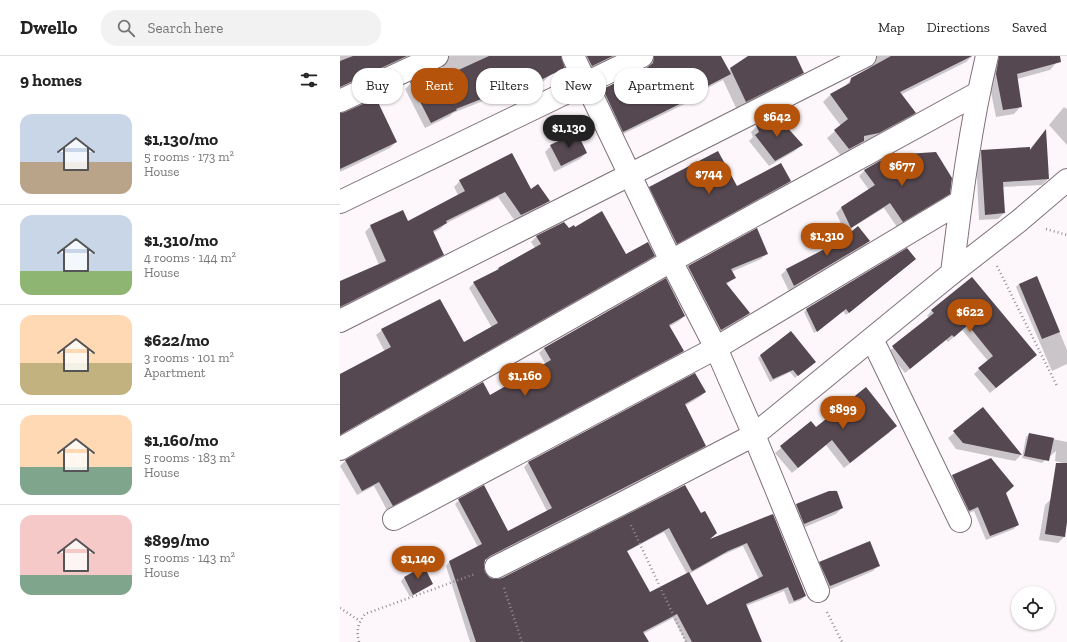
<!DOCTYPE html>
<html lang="en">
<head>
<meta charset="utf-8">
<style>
	:root { --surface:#fff; --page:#f2f2f2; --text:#222; --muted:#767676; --line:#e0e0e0; --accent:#b45309 }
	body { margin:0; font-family:"Zilla Slab",serif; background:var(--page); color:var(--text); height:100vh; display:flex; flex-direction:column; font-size:15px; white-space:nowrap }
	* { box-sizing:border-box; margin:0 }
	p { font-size:13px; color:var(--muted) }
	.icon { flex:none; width:22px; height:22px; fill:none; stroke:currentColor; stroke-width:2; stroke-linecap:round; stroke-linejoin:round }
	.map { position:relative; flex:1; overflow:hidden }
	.panel { display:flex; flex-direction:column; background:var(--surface); width:340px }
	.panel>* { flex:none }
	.banner { position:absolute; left:12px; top:12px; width:380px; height:36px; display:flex; gap:8px }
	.tools { position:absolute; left:671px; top:530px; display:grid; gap:8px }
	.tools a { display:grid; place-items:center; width:44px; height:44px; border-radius:50%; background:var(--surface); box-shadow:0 1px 3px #0004; font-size:20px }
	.price { position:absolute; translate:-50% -34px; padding:0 9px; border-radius:14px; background:var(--accent); color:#fff; font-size:13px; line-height:26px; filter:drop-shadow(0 1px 2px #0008) }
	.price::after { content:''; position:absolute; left:50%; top:24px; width:12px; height:9px; margin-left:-6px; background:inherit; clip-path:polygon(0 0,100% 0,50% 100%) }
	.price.on { background:#222; color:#fff }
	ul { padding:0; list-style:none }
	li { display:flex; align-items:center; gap:12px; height:100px; padding:0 20px }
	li+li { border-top:1px solid var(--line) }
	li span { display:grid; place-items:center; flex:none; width:112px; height:80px; border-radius:12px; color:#555 }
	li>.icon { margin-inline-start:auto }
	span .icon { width:48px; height:48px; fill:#fffc; stroke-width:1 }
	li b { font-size:17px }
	h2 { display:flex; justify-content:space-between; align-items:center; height:48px; padding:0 20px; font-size:17px }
	.chip { padding:0 14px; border-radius:16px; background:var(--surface); box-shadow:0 1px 3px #0004; font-size:14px; line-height:36px }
	.chip.on { background:var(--accent); color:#fff }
	header { display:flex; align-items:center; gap:24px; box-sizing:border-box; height:56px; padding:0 20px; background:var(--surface); border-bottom:1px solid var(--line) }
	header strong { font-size:19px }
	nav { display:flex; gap:22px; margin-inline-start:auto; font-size:14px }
	.search { width:280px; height:36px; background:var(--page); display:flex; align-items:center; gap:10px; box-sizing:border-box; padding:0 14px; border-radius:16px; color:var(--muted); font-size:15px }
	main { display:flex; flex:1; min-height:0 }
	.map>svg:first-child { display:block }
	.shadow { fill:#0003; fill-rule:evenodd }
	.building { fill:#554850; fill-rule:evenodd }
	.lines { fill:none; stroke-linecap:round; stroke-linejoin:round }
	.street-casing { stroke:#7f707a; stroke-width:24 }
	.path { stroke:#938e91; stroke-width:2.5; stroke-dasharray:1 3; stroke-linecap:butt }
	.street { stroke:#fff; stroke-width:22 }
</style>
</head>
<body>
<header>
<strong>Dwello</strong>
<div class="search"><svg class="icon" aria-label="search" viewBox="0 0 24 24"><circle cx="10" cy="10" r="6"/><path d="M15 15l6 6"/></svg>Search here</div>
<nav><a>Map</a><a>Directions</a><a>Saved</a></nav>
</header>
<main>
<section class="panel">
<h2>9 homes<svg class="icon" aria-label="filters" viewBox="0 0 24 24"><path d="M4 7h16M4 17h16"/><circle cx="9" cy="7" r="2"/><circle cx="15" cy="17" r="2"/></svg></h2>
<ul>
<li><span style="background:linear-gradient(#c9d6e8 60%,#b9a48a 0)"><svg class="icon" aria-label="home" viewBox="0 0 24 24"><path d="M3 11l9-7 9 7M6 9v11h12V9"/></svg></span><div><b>$1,130/mo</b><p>5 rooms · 173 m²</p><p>House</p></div></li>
<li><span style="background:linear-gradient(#c9d6e8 70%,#8fb573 0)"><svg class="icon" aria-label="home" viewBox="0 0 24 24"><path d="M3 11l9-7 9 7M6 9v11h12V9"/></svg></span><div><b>$1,310/mo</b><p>4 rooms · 144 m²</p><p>House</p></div></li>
<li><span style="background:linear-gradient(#ffd9b3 60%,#c2b280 0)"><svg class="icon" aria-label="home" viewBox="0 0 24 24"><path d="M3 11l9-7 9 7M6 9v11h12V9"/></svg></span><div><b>$622/mo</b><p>3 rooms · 101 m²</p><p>Apartment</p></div></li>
<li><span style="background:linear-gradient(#ffd9b3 65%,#7fa58c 0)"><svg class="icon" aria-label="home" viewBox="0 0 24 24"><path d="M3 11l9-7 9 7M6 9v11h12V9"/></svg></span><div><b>$1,160/mo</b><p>5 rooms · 183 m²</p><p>House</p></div></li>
<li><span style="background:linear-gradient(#f6c9c9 75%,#7fa58c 0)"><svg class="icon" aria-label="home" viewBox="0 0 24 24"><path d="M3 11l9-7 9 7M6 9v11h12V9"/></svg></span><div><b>$899/mo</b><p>5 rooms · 143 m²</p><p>House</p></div></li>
</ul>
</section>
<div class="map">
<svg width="727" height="586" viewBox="0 0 727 586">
	<rect width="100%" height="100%" fill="#fdf7fb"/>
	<g class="shadow">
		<polygon points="0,0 72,0 0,33"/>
		<polygon points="102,0 200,0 209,20 204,25 166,43 163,37 113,57 110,60 85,72 65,33 71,27 102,12 104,7"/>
		<polygon points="238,0 278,0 246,15"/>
		<polygon points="307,0 380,0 388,15 410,0 455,0 463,17 455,25 397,54 383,24 356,38 357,39 351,45 277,81 257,40 263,34 307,12 309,8"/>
		<polygon points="527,0 632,0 626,6 560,39 575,57 568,64 530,84 522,86 516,92 501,100 487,82 501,70 483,46 490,39 504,32 512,22 529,13 530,9"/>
		<polygon points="649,0 715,0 717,6 710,14 677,23 681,50 674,58 656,61 649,26"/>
		<polygon points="724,51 727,53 727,89 709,69"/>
		<polygon points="0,58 56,86 50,92 0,116"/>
		<polygon points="417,70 461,89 455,95 429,110 409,85 413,81 411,76"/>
		<polygon points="705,75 708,123 702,129 662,131 664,157 658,163 639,164 636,101 642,95 689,94"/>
		<polygon points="211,90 246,97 240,103 214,116 205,96"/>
		<polygon points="525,114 609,137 603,143 557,171 544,152 505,176 496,157 501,152 529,134 519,120"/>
		<polygon points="120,125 208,145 203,151 175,165 158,141 105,168 100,173 93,177 103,198 97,204 0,253 0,226 39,209 25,176 31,170 67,166 118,139 114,131"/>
		<polygon points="450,125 444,131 330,193 304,137 310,131 396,131"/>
		<polygon points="224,167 228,174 286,199 313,200 308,205 38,358 18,312 45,296 36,279 42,274 123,287 152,272 129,232 134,227 155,216 159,212 195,192 191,186 196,181"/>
		<polygon points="416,174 426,198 421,203 391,216 394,222 386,229 409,257 403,263 375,279 343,216 348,211"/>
		<polygon points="529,185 524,190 449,235 441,219 446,214 500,186"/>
		<polygon points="572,206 506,259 503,255 474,277 464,256 466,254"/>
		<polygon points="632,222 690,305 650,337 634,318 648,305 622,274 608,286 606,284 565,317 548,296 589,262 587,260 592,254"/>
		<polygon points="697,222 727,294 727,308 712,315 676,231 679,228"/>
		<polygon points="344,260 339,265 329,271 343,295 338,300 47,454 34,430 17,439 0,410 5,405 30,392 149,340 206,309 199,297 204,292"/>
		<polygon points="421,299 472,308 455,322 450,316 430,326 418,302"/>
		<path d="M355,319L365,336L361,340L345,350L365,390L361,394L145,504L143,510L144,517L149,522L156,524L162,523L345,430L368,484L432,459L465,540L461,544L449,548L444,535L406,550L420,586H346L333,562L303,578L308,586H130L106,510L110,505L138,491L115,448L119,444L168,477L207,455L184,411L188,407ZM324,476L347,518L309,538L286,496ZM403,490L419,523L366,550L349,518L383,499Z"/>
		<polygon points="0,339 15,369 0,380"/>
		<polygon points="643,353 681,399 675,405 616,393 608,382"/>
		<polygon points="471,367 476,372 550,376 504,412 486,389 452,417 435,397"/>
		<polygon points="689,378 727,386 727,408 715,405 716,395 702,407 682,402 686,381"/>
		<polygon points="651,403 678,468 674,473 646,484 634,455 624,459 608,425 612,420"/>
		<polygon points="495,434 502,452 496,458 458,474 451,455 457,449"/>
		<polygon points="711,443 727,445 727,460 724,481 718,487 699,484 705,449"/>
		<polygon points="480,507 539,509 533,515 484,536 474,513"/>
		<polygon points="84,512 92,528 70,541 61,525 64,522"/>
	</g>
	<g class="building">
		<polygon points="13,0 67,0 0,31 0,5"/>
		<polygon points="149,0 221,0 225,12 172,38 169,32 116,53 117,54 91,67 70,26 97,14 101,22"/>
		<polygon points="247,0 273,0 252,10"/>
		<polygon points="314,0 381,0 391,18 356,36 358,39 283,76 263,33 308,11 313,7"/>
		<polygon points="408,0 456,0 464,17 406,46 390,12"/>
		<polygon points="551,0 632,0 560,36 576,57 539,77 524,80 524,85 509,93 494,74 508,63 490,38 510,27 511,22"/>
		<polygon points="659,0 720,0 721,6 677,18 682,51 663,54 656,18"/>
		<polygon points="36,42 57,86 0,113 0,57 5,56"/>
		<polygon points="436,59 463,89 435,105 415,79 419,76 416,69"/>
		<polygon points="706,73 709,123 663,126 665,157 645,159 641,94 690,91 690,94"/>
		<polygon points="237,76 247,97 221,110 210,89"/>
		<polygon points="378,95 397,130 441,107 451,125 337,188 309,131"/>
		<polygon points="596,96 612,122 610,138 563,166 550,147 511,172 501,151 535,129 524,114 550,99"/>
		<polygon points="172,97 191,133 198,128 210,145 181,159 165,136 106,165 107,167 93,175 104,199 0,251 0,225 46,205 30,169 63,154 68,165 125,135 119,124"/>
		<polygon points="262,155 286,198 308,186 315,200 0,379 0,318 51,291 41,273 100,243 124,286 158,267 133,226 159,213 158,212 201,188 196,180 224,166 229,172 234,169 235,171"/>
		<polygon points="518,170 530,185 454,230 446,213 500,185"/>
		<polygon points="417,172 428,198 391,213 396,222 386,227 410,257 381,274 348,210"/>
		<polygon points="567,192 576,203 509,257 506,253 477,276 466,253"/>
		<polygon points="697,220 720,276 702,283 679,228"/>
		<polygon points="632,221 697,299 656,332 638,312 653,300 628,269 614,281 612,279 570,313 552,290 594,257 591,254"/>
		<polygon points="326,222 345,260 329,269 344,295 53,450 39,426 22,435 5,404 143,326 150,339 211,304 204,292"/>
		<polygon points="451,275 476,306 458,320 453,314 433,323 420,299"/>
		<path d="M355,317L366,336L345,348L366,390L150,500L145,504L144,510L145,516L150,522L156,523L162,522L345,429L361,457L365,455L377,477L370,483L433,458L466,540L454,545L448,531L406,548L422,586H352L337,558L303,576L309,586H136L109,505L142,488L118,443L144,429L168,475L212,452L188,406ZM329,472L352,515L388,495L407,487L423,520L367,549L349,516L310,536L287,495Z"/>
		<polygon points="526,331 557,370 510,407 492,384 458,412 440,390 471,365 476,371"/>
		<polygon points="643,351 682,399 623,387 613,375"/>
		<polygon points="689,377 714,382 709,405 684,400"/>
		<polygon points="651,402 674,430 666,437 679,469 650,480 638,451 629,455 612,419"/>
		<polygon points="716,407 727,407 727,466 725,481 705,478"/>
		<polygon points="489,435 497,435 503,452 464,468 456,448"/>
		<polygon points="530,485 540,510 490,530 479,506"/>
		<polygon points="84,510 93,528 73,539 64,521"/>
	</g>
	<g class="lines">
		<g class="street-casing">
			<g id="street">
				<polyline points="233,0 331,205 376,292 414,379 478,535"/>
				<polyline points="0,45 97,0"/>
				<polyline points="0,146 302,0"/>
				<polyline points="612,217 679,165 727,124"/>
				<polyline points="0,265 525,0"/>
				<polyline points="532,283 620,465"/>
				<polyline points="0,393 331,205 638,37"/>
				<polyline points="54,463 376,292 620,146"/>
				<path d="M156,511L281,448L414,379L612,217C621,144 630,71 647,0"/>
			</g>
		</g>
		<g class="path">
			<polyline points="706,173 727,179"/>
			<polyline points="657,210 717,330"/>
			<polyline points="291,469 346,586"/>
			<polyline points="164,532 182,586"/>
			<polyline points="0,552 20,565"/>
			<polyline points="487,556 502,586"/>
			<path d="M19,586C16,575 18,567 25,558L135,518"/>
		</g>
		<use href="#street" class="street"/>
	</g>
</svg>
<div class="tools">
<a><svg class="icon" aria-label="locate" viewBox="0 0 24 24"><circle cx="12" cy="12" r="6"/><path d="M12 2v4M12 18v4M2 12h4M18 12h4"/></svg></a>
</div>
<b class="price" style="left:437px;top:82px">$642</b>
<b class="price on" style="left:229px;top:93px">$1,130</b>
<b class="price" style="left:562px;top:131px">$677</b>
<b class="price" style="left:369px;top:139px">$744</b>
<b class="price" style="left:487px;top:201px">$1,310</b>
<b class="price" style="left:630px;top:277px">$622</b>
<b class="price" style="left:185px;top:341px">$1,160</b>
<b class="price" style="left:503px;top:374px">$899</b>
<b class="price" style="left:78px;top:524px">$1,140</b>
<div class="banner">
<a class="chip">Buy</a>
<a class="chip on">Rent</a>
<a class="chip">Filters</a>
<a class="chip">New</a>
<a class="chip">Apartment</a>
</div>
</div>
</main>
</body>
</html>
